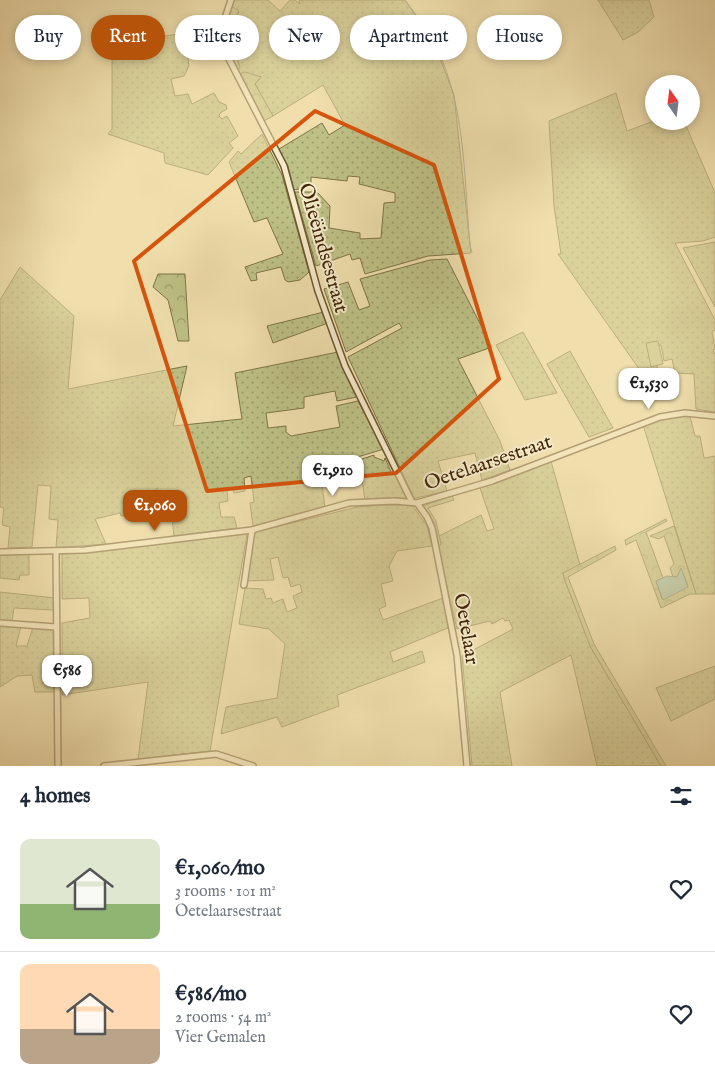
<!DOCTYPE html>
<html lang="en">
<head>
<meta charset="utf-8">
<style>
	:root { --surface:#fff; --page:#f6f6f7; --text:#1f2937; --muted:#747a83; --line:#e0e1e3; --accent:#b45309 }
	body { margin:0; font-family:"IM FELL English",serif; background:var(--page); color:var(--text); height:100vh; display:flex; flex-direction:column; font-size:19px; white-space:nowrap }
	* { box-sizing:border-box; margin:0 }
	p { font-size:16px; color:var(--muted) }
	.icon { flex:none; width:28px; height:28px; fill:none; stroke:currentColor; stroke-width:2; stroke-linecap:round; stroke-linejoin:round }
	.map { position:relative; height:766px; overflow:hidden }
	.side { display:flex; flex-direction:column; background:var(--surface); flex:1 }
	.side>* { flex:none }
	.guide { position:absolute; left:15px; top:15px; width:685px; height:45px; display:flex; gap:10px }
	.needle { width:32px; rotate:346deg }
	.controls { position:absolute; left:645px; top:75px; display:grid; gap:10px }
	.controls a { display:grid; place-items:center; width:55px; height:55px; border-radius:50%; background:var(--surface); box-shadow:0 2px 8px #0003; font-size:25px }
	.price { position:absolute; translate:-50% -42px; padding:0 11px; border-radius:10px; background:#fff; color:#222; font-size:16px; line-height:32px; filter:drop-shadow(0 1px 2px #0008) }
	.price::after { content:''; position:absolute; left:50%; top:30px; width:15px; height:11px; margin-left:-8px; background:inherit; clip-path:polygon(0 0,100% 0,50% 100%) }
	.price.active { background:var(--accent); color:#fff }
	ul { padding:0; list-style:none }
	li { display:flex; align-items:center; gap:15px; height:125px; padding:0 20px }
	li+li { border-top:1px solid var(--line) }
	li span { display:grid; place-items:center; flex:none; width:140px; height:100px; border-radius:10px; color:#555 }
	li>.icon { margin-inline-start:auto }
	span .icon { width:60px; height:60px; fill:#fffc; stroke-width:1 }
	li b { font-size:21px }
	h2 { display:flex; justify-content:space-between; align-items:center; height:60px; padding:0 20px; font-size:21px }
	.chip { padding:0 18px; border-radius:22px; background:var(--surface); box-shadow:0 2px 8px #0003; font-size:18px; line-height:45px }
	.chip.active { background:var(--accent); color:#fff }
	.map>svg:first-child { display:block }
	.grass { fill:url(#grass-dots); stroke:#7f7446 }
	.forest { fill:url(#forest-crowns); stroke:#7f7446 }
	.pitch { fill:#bec186; stroke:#7f7446 }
	.water { fill:#9abcad; stroke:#76806b }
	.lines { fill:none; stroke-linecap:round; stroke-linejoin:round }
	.stream { stroke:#76806b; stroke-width:1 }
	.street-casing { stroke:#6c5530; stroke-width:8 }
	.street { stroke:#f5eaca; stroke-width:5 }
	.marked { fill:none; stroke:#d7540c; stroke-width:4; stroke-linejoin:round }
	.labels { text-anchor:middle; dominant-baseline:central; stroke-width:4; stroke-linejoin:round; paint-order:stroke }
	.street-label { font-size:20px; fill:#402707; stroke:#f5eaca }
</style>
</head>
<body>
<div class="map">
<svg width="715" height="766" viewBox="0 0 715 766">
	<defs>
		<pattern id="grass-dots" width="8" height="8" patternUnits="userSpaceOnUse" patternTransform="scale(1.25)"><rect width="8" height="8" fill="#bec186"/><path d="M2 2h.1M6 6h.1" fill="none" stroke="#9c9d6c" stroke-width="1.8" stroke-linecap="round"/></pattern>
		<pattern id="forest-crowns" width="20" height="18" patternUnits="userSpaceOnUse" patternTransform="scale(1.25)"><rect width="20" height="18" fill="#bec186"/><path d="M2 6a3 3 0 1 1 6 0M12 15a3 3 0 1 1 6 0" fill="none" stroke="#9c9d6c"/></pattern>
	</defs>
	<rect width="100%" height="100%" fill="#f0dfad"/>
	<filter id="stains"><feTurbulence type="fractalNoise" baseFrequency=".004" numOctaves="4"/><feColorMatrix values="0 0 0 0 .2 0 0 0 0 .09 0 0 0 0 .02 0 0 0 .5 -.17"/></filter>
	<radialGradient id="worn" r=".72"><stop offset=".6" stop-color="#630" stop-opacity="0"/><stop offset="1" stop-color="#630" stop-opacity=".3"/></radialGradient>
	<g class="grass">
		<polygon points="233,0 268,0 280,11 290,0 295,0 300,4 299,0 405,0 434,42 454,95 471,253 428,256 365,274 360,258 352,260 350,254 316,266 295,192 317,192 330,206 329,228 360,233 360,239 381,238 384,203 395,202 395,193 359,184 360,177 348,176 347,181 311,177 311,183 305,188 294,190 288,166 279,149 322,123 329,135 345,125 323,85 273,116 255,84 261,77 237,75 235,70 240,67 228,29 239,12 231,6"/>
		<polygon points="598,0 649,0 654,17 638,32 623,40"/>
		<polygon points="217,29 218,40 198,43 188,59 189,66 184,76 171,79 175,96 188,94 192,104 214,93 219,102 226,105 227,109 220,113 219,116 222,119 227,116 238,136 229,143 233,148 208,175 165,163 164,153 108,134 112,129 112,43"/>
		<polygon points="616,93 627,131 654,121 684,121 715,193 715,237 703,241 675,243 715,320 715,330 712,332 715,349 713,350 715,355 715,412 696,409 694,374 675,373 672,359 664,361 661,345 653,347 658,371 642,373 558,254 561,254 554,206 549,121"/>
		<polygon points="262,134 282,175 309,272 300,280 288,282 285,280 281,267 256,273 257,280 251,281 245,267 283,254 267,218 254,222 229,162 238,151 241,154"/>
		<polygon points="715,242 715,307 683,248"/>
		<polygon points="447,259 492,347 458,359 500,441 510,470 482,480 475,453 438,461 447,491 416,498 414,498 348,357 402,328 399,323 346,352 324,289 348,282 359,310 370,306 360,279 430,260"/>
		<polygon points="20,267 74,316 68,389 187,366 173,426 242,419 235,373 338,352 357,397 337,401 335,391 304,397 304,408 266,413 268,428 286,426 286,432 291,436 340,427 336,406 358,401 384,449 341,462 342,470 321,474 325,509 253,526 250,503 254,502 251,476 244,478 245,491 234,493 233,488 227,489 228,501 219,503 221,517 234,517 237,528 174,536 171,509 157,488 154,491 125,494 129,514 121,516 120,513 95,519 106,544 56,548 58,520 49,519 51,486 38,485 32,547 8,548 10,527 2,525 4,508 0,507 0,300"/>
		<polygon points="324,312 328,323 273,343 267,326"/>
		<polygon points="523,332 557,393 525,400 496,345"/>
		<polygon points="570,351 613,428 589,437 547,364"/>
		<polygon points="690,416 695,436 700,436 704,458 715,456 715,594 696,594 643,425 672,417"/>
		<polygon points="374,455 374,457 384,461 385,458 392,474 395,473 407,498 365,500 359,460"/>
		<polygon points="551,461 580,565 564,573 564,578 590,646 661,766 597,766 571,655 500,692 512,766 472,766 462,656 513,629 509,620 505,621 503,618 492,624 490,621 457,629 438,549 441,544 439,536 481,515 487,531 494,529 480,488"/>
		<polygon points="384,505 412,505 427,526 432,546 397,551 389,566 393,581 381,584 386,606 379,609 383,620 443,598 450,627 390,652 393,662 422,651 425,662 337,695 339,706 282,727 277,717 221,734 226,707 277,698 285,644 269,629 239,624 245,588 263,589 266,599 271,598 273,603 283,599 287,612 297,608 293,596 302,592 300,584 291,587 288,577 283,578 278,557 270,559 274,580 246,581 255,532 357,507"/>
		<polygon points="247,534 210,751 138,759 148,682 62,695 62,623 90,618 89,598 62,599 62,553"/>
		<polygon points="29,553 29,575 20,575 19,580 0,578 0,554"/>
		<polygon points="0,592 55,598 54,610 14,608 12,621 0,620"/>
		<polygon points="0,624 21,626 16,646 27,646 33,627 54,629 54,692 35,692 32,675 17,676 0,687"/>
		<polygon points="715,666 715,699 671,721 656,688"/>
	</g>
	<g class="forest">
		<path d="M231,6L239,11L228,29L240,68L235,70C224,46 222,30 231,6Z"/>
		<polygon points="245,72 261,77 255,84 273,116 264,121 237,75"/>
		<polygon points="158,274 185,274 189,341 178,341 168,300 153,287"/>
		<polygon points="452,496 454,500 428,508 436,521 441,544 438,549 422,506"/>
		<polygon points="666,519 667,521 646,532 663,578 656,581 662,599 688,586 681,569 679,576 673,577 670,568 674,564 664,536 659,539 650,536 674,526 696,594 690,594 661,608 636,540 626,545 625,540"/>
		<polygon points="615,546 616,550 568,577 594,644 666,766 661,766 590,646 564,578 563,573"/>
	</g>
	<polygon class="pitch" points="658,341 663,364 651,367 646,343"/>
	<polygon class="water" points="681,568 688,587 663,600 656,581 667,576 677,577"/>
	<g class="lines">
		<path class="stream" d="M405,0C416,15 429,31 437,48C466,110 464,179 470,246L472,252"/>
		<g class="street-casing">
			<g id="street">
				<polyline points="231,0 224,21 223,34 229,59 284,166 318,291 345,366 412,502"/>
				<polyline points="417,503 427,517 432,528 457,655 467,766"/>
				<polyline points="56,551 58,766"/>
				<polyline points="0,552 85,550 252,530 349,503 395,501 417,503 492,481 660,417 685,413 715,416"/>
				<polyline points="244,585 252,530"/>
				<polyline points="0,623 56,627"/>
				<polyline points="104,766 216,754 253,766"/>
			</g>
		</g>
		<use href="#street" class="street"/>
	</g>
	<path d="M0 0H715V766H0ZM315,111L434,165L499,379L396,473L207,491L134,261Z" fill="#f0dfad" fill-opacity=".55" fill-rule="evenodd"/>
	<path class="marked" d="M315,111L434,165L499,379L396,473L207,491L134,261Z"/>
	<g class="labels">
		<g class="street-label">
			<text transform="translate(323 248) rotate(74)">Olieëindsestraat</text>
			<text transform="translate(488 463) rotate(-19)">Oetelaarsestraat</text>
			<text transform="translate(466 629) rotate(80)">Oetelaar</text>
		</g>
	</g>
	<rect width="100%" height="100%" filter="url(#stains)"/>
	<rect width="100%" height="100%" fill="url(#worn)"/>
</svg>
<div class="controls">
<a><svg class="needle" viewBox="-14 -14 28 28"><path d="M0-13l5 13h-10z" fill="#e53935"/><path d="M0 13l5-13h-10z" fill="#747a83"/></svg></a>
</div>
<b class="price" style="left:649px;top:410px">€1,530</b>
<b class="price" style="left:333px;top:497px">€1,910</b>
<b class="price active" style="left:155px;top:532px">€1,060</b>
<b class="price" style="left:67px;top:697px">€586</b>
<div class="guide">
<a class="chip">Buy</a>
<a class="chip active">Rent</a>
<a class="chip">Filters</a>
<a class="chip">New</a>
<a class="chip">Apartment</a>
<a class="chip">House</a>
</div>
</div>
<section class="side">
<h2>4 homes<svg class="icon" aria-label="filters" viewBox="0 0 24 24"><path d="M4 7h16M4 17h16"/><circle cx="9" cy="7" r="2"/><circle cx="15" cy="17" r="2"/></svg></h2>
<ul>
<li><span style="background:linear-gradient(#dfe7d0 65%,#8fb573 0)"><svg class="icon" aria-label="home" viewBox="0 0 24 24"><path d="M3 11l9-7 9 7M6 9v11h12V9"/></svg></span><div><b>€1,060/mo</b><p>3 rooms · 101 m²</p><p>Oetelaarsestraat</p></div><svg class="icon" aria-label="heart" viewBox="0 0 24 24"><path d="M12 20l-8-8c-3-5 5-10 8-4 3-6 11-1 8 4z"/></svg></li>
<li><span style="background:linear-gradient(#ffd9b3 65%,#b9a48a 0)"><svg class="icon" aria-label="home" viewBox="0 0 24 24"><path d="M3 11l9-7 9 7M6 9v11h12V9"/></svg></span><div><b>€586/mo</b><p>2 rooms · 54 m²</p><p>Vier Gemalen</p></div><svg class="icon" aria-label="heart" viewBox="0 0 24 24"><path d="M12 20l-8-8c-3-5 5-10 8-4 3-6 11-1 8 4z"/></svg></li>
</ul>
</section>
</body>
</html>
